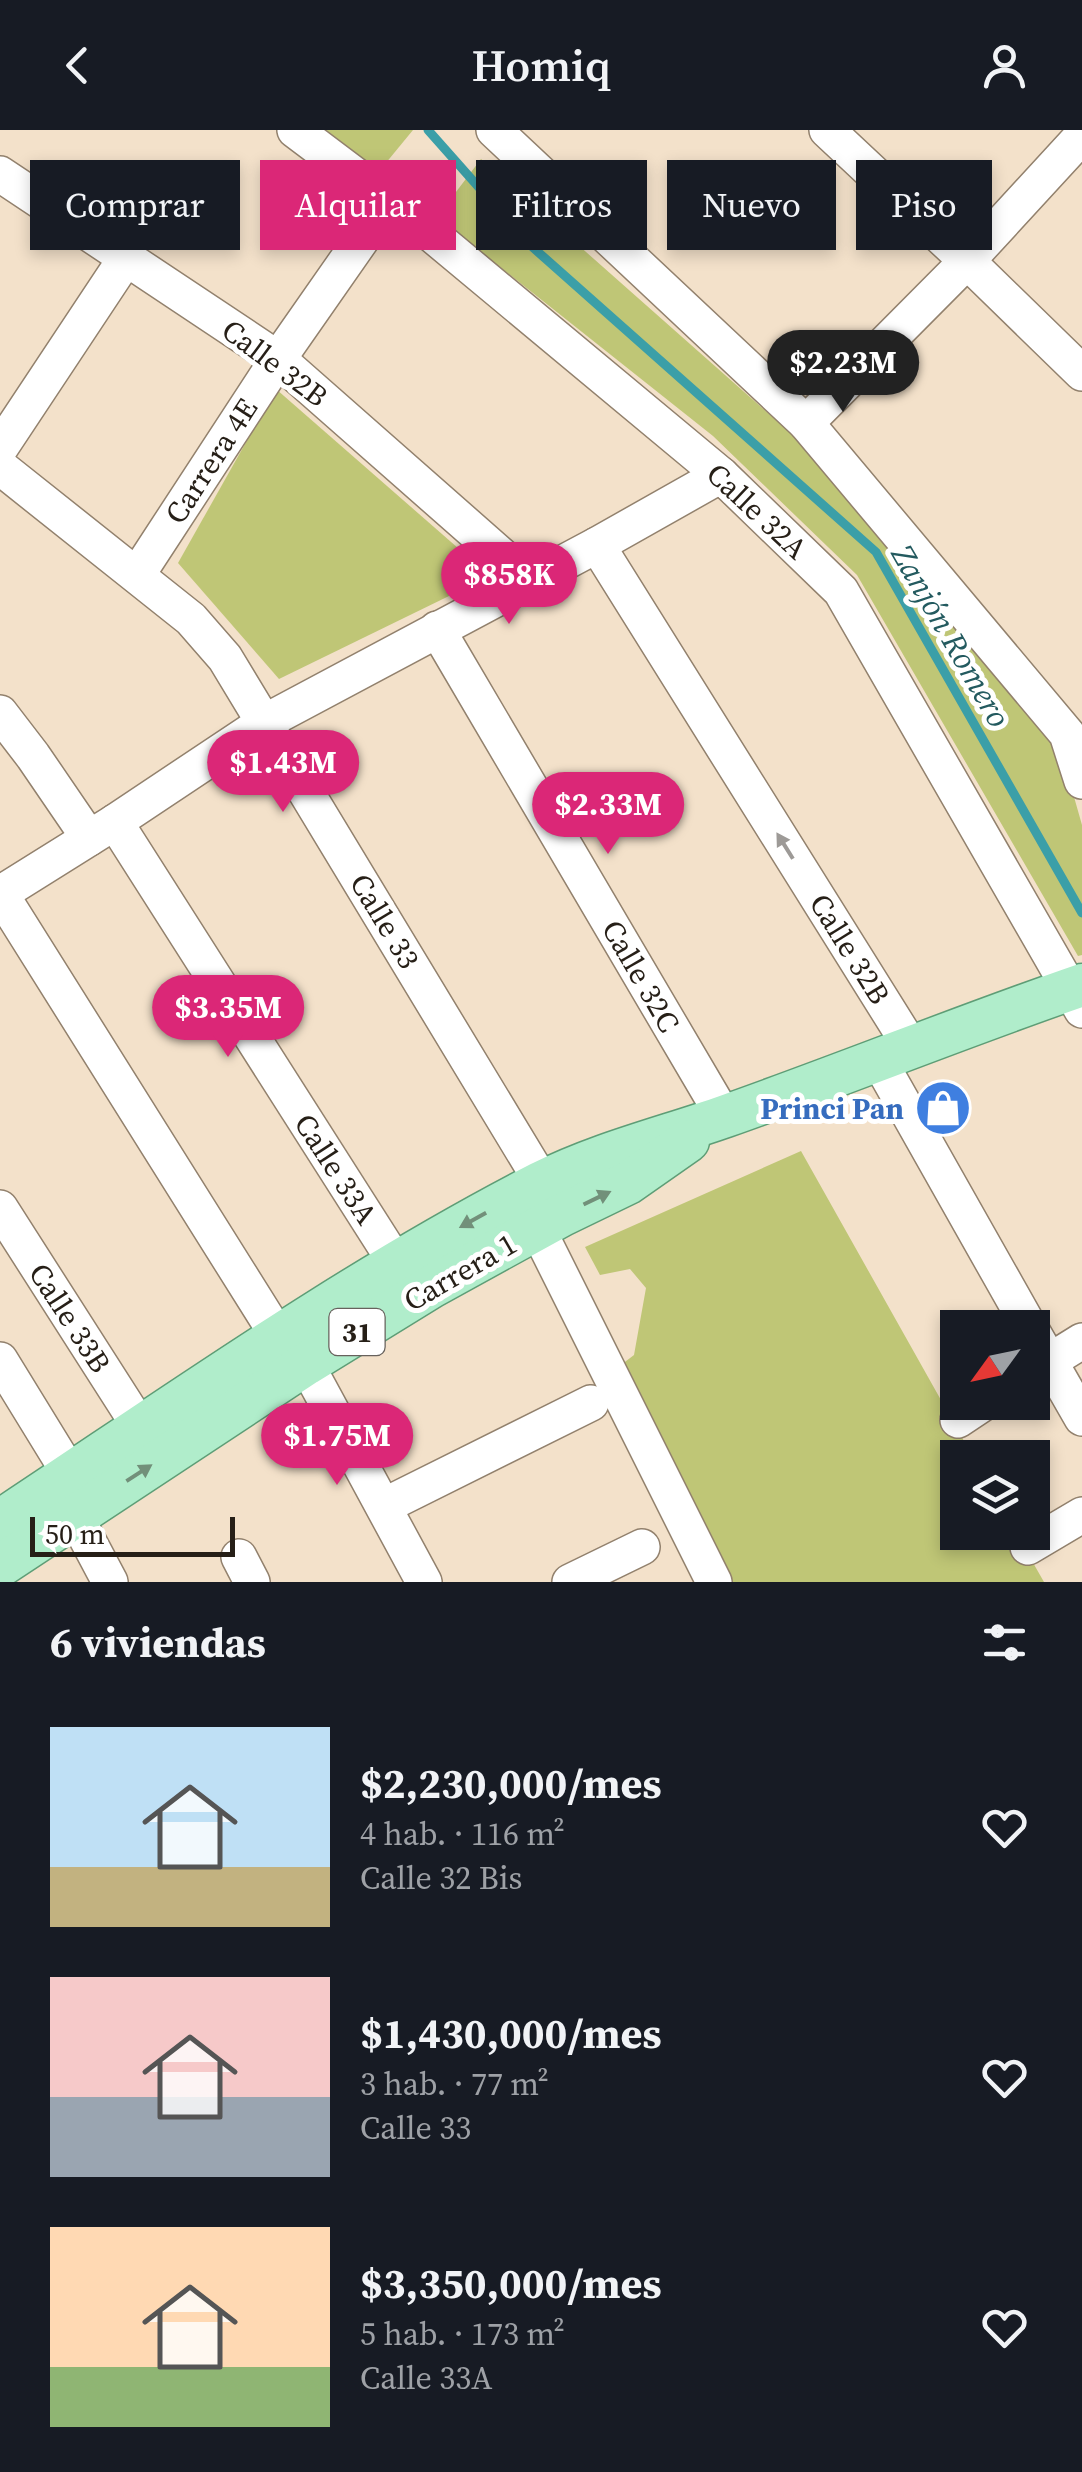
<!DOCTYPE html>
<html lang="es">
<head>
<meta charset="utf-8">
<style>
	:root { --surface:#171b24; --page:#20242c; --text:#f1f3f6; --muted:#9ea1a6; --accent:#db2777 }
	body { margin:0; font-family:"Source Serif 4",serif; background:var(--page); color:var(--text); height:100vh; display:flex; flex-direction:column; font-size:38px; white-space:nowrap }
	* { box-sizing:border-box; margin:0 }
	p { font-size:32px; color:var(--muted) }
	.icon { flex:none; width:55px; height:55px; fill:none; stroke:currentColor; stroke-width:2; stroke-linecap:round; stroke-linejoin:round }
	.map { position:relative; height:1452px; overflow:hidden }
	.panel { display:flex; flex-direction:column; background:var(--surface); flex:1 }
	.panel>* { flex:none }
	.guide { position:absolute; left:30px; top:30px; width:1022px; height:90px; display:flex; gap:20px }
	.needle { width:65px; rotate:237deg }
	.buttons { position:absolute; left:940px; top:1180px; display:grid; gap:20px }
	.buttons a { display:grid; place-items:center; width:110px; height:110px; border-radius:0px; background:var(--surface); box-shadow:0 5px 15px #0003; font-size:50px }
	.scale { position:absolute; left:30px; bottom:25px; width:205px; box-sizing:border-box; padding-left:10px; border:5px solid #261f17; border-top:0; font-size:28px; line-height:35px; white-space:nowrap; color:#261f17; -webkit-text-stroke:8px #fff; paint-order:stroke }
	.price { position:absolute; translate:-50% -85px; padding:0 22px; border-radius:35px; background:var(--accent); color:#fff; font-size:32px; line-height:65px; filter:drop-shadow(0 2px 5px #0008) }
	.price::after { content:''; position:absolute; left:50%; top:60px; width:30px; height:22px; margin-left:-15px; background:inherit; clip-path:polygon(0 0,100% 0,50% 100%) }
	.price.on { background:#222; color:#fff }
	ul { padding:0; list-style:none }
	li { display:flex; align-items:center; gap:30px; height:250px; padding:0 50px }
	li span { display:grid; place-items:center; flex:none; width:280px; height:200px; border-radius:0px; color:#555 }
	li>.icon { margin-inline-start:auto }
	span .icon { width:120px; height:120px; fill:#fffc; stroke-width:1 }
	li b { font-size:42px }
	h2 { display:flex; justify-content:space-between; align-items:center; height:120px; padding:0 50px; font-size:42px }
	.pill { padding:0 35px; border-radius:0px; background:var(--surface); box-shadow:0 5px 15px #0003; font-size:35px; line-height:90px }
	.pill.on { background:var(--accent); color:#fff }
	header { display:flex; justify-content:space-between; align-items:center; height:130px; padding:0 50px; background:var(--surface); font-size:45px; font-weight:600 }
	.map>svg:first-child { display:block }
	.green { fill:#bfc676 }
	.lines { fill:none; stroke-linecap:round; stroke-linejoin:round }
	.stream { stroke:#3b9fa8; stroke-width:9 }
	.minor-casing { stroke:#92816d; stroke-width:38 }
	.major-casing { stroke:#5e9d76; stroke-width:45 }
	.minor { stroke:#fff; stroke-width:35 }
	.major { stroke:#b0edcb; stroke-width:42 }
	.oneway { fill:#9d9a97 }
	.oneway2 { fill:#72907a }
	.labels { text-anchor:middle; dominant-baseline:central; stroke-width:10; stroke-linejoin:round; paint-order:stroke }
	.shield { fill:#fff; stroke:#67625d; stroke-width:2.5 }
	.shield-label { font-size:28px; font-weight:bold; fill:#261f17 }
	.street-label { font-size:30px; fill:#261f17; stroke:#fff }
	.shop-label { font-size:30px; font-weight:bold; fill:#366cbe; stroke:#fff; text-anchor:end }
	.water-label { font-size:32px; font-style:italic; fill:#235a5f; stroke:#fff }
</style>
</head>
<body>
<header><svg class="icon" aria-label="back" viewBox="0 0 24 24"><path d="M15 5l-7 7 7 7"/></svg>Homiq<svg class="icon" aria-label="person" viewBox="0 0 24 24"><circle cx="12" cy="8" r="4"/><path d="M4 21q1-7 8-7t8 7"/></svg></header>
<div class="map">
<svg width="1082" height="1452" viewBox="0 0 1082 1452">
	<rect width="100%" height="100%" fill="#f3e1ca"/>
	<g class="green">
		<polygon points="320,0 413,0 376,45"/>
		<polygon points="481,29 812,322 1053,593 1082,695 1082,825 1078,826 857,445 713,306 437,87"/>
		<polygon points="276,259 490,446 279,549 178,433"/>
		<polygon points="801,1021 973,1327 958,1328 958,1402 1016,1403 1044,1452 722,1452 617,1238 634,1225 646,1158 630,1139 600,1145 585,1117"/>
	</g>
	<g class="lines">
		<polyline class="stream" points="428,0 529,114 876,422 1082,783"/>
		<g class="minor-casing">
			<g id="minor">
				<polyline points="295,0 417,92 721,345 841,461 1082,880"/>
				<polyline points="494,0 806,293 1067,604 1082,651"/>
				<polyline points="827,0 967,131 1082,243"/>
				<polyline points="0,44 278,229 529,450"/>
				<polyline points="806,293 967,131 1082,6"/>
				<polyline points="0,318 126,128"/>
				<polyline points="0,337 191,489 225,528 542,1052"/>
				<polyline points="597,415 911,917"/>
				<polyline points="137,445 278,229 389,70"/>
				<polyline points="437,499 724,987"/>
				<polyline points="0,583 33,626 89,708"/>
				<polyline points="115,692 396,1133"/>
				<polyline points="0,763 278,1206"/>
				<polyline points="0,764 115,692 265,592 597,415 721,345"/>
				<polyline points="878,929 1030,1198"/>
				<polyline points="0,1078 140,1297"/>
				<polyline points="537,1098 714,1452"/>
				<polyline points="1032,1201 1082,1288"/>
				<polyline points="0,1230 70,1344"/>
				<polyline points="306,1234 424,1452"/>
				<polyline points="1032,1242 1082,1211"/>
				<polyline points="958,1290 985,1272"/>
				<polyline points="384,1376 591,1273"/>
				<polyline points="75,1386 110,1452"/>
				<polyline points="1028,1417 1082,1385"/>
				<polyline points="239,1427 252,1452"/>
				<polyline points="570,1452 642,1417"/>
			</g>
		</g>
		<g class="major-casing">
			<g id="major">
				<path d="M0,1391C177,1274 351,1150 540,1053C600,1023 663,1008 726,986C845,944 963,896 1082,855"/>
				<polyline points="0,1436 306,1234 431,1157 562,1085 628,1053 688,1011"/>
			</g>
		</g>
		<use href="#minor" class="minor"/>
		<use href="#major" class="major"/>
	</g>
	<defs><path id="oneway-solid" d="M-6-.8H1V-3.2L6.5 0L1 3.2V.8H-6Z" transform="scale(2.5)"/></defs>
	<use class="oneway" href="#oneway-solid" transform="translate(785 716) rotate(-122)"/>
	<g class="oneway2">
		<use href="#oneway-solid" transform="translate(597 1068) rotate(-26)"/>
		<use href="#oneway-solid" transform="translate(473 1090) rotate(151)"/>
		<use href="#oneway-solid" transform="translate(139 1343) rotate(-33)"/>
	</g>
	<defs>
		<g id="shop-disc" transform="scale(2.875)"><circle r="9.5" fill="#3f7fe0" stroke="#fff"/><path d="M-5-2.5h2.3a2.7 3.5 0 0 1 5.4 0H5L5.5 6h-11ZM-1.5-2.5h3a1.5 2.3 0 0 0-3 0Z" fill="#fff"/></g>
	</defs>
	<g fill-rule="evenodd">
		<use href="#shop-disc" x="943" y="978"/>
	</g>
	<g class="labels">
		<rect class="shield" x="329.5" y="1179" width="55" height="46" rx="8"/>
		<g class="shield-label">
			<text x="357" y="1202">31</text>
		</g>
		<g class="street-label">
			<text transform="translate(275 233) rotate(37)">Calle 32B</text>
			<text transform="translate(211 331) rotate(-57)">Carrera 4E</text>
			<text transform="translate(757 381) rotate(43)">Calle 32A</text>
			<text transform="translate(385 791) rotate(59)">Calle 33</text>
			<text transform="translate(850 819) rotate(58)">Calle 32B</text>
			<text transform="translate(641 846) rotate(60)">Calle 32C</text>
			<text transform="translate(336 1039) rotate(57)">Calle 33A</text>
			<text transform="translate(460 1142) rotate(-30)">Carrera 1</text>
			<text transform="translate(70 1188) rotate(57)">Calle 33B</text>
		</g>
		<g class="shop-label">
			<text x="904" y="978">Princi Pan</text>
		</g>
		<g class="water-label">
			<text transform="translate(951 506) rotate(60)">Zanjón Romero</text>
		</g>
	</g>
</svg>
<div class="buttons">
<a><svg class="needle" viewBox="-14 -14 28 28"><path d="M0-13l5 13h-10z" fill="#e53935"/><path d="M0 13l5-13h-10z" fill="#9ea1a6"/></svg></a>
<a><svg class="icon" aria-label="layers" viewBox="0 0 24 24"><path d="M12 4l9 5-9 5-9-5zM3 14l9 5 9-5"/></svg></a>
</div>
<div class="scale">50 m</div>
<b class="price on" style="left:843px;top:285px">$2.23M</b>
<b class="price" style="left:509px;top:497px">$858K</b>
<b class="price" style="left:283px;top:685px">$1.43M</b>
<b class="price" style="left:608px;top:727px">$2.33M</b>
<b class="price" style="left:228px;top:930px">$3.35M</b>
<b class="price" style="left:337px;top:1358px">$1.75M</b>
<div class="guide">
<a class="pill">Comprar</a>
<a class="pill on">Alquilar</a>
<a class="pill">Filtros</a>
<a class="pill">Nuevo</a>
<a class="pill">Piso</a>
</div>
</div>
<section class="panel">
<h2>6 viviendas<svg class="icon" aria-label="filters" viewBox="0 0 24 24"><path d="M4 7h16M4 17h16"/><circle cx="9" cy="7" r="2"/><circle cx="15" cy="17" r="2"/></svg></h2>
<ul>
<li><span style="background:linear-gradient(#bfe0f5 70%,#c2b280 0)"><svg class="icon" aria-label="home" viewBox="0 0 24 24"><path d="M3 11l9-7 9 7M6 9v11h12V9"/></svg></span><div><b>$2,230,000/mes</b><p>4 hab. · 116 m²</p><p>Calle 32 Bis</p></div><svg class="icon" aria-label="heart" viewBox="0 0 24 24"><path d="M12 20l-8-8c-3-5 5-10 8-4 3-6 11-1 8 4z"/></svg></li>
<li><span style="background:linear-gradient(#f6c9c9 60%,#9aa5b1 0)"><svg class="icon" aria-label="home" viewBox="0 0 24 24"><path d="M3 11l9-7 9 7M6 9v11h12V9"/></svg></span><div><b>$1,430,000/mes</b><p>3 hab. · 77 m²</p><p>Calle 33</p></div><svg class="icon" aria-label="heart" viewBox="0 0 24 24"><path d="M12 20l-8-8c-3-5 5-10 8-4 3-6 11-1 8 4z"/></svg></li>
<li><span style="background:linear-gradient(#ffd9b3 70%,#8fb573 0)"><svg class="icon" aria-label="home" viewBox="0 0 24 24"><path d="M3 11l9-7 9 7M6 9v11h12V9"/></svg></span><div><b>$3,350,000/mes</b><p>5 hab. · 173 m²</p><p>Calle 33A</p></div><svg class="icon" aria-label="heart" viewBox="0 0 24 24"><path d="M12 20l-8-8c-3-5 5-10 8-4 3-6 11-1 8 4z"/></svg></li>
</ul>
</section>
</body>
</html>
